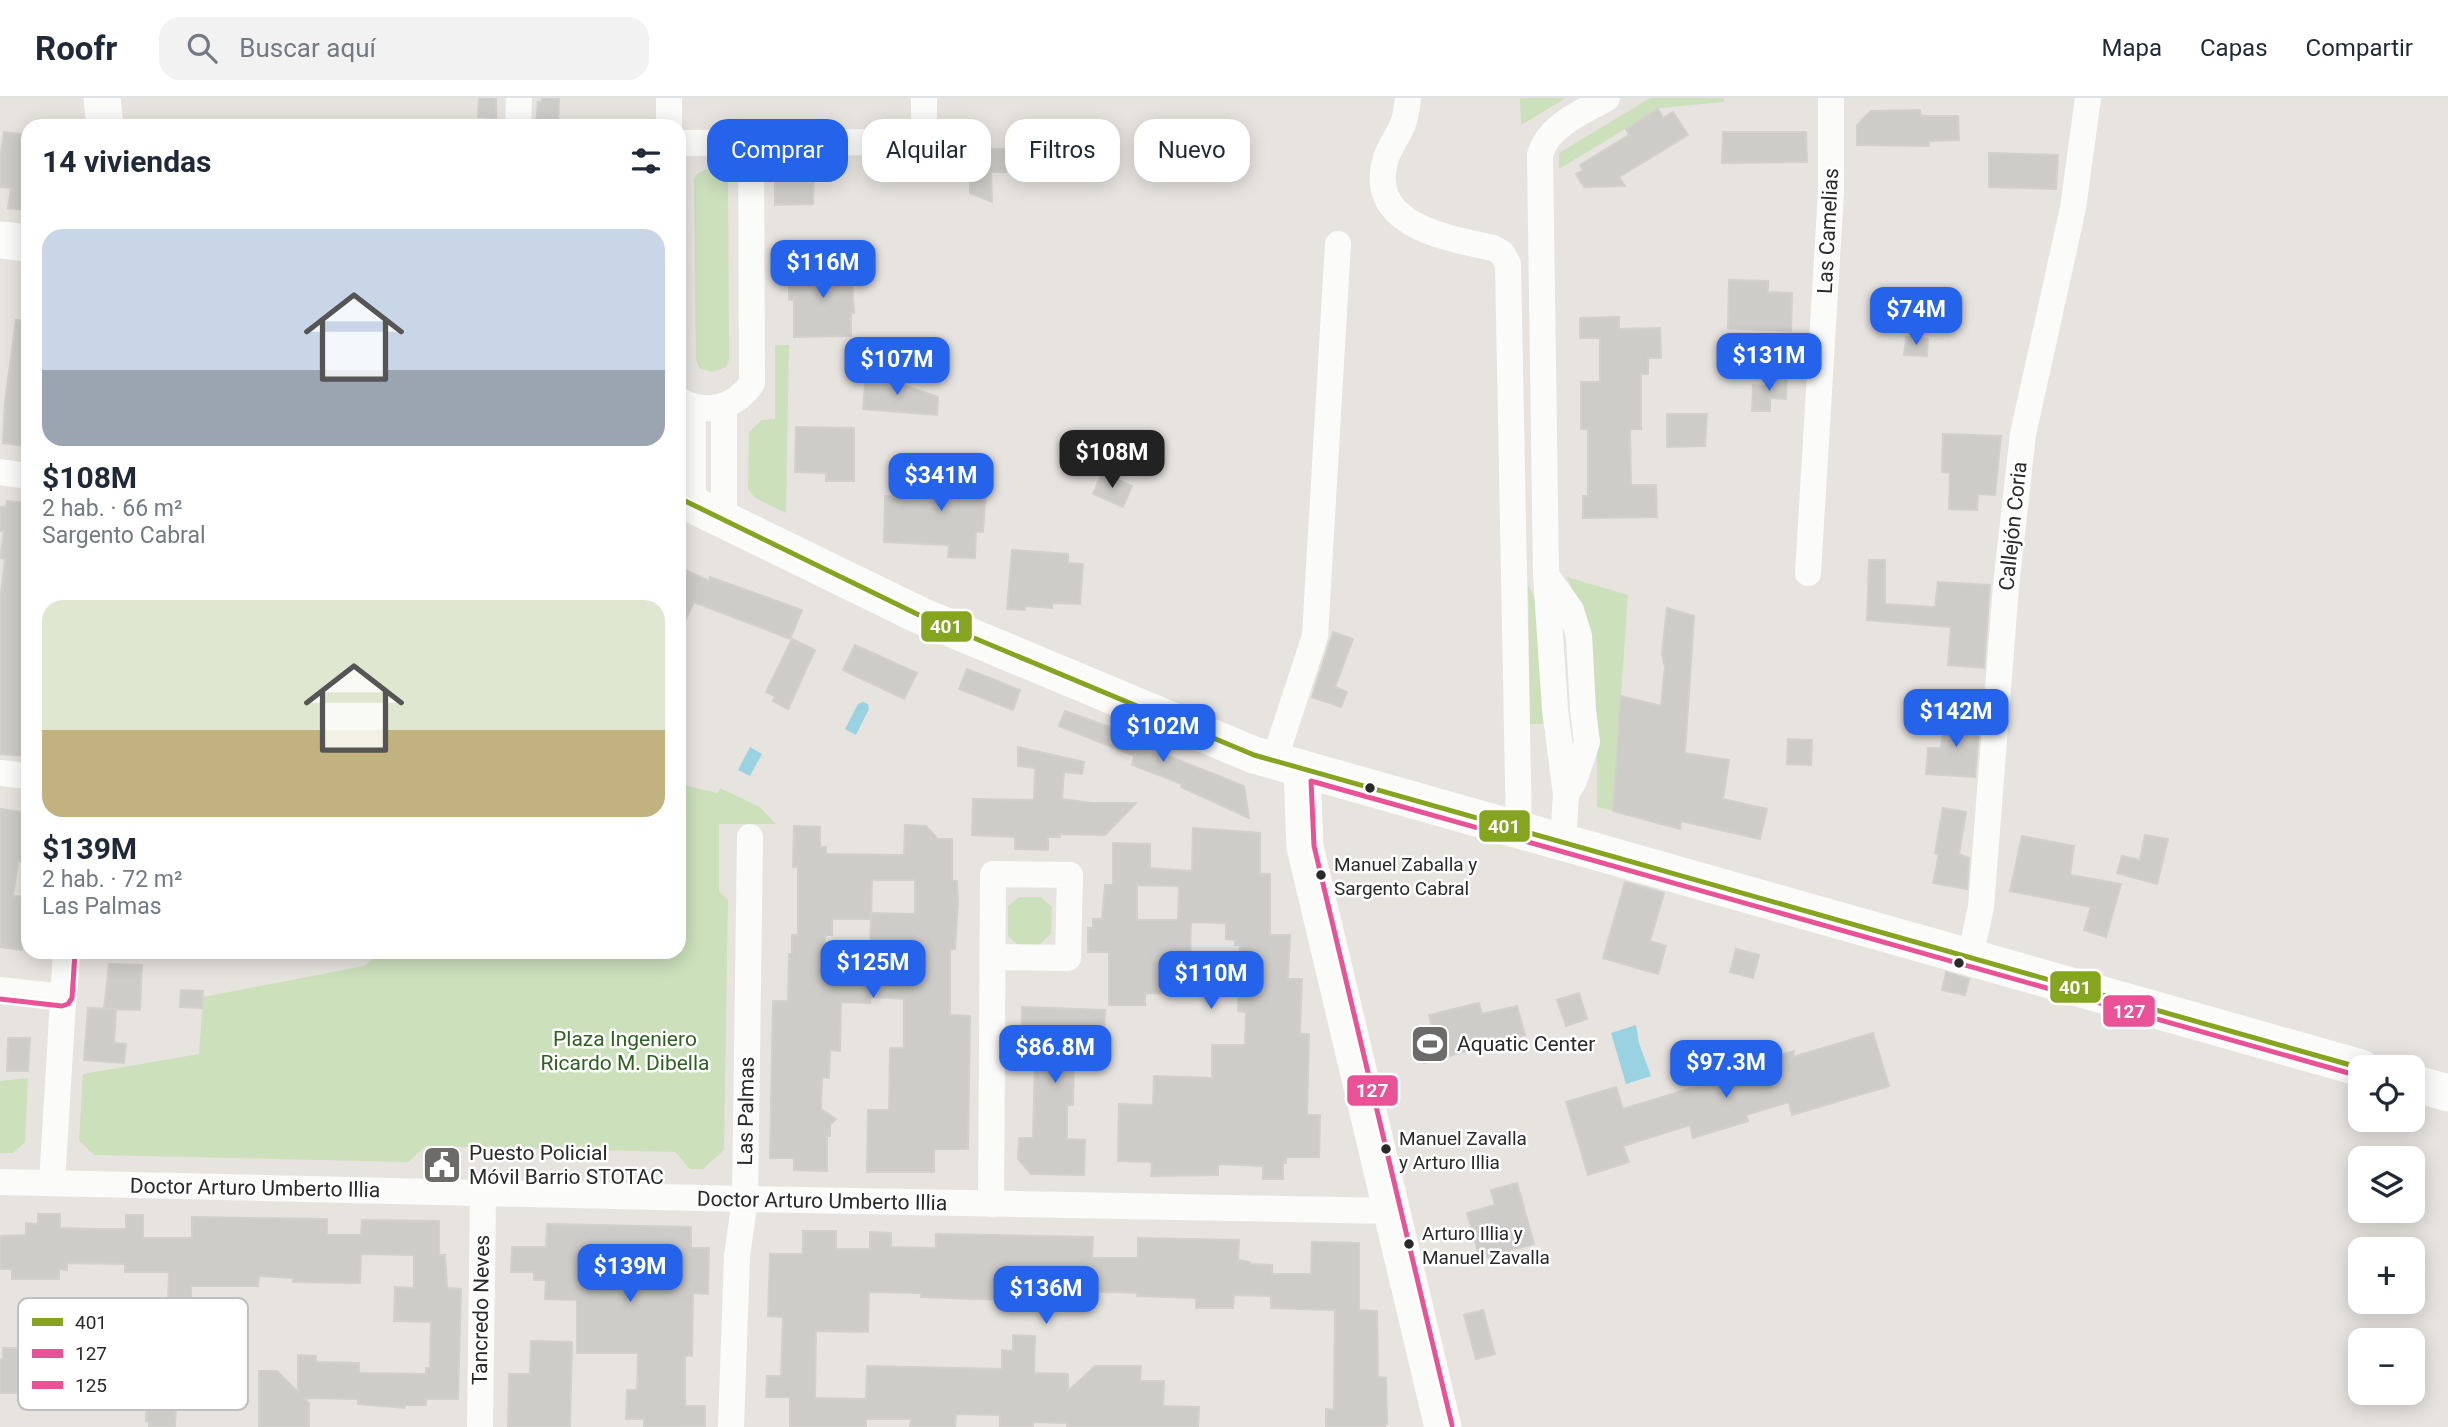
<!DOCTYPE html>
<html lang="es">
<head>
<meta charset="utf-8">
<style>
	:root { --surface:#fff; --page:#f2f2f3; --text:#1f2937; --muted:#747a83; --line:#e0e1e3; --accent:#2563eb }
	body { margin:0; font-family:Roboto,sans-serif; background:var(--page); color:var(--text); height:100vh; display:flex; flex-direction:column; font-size:26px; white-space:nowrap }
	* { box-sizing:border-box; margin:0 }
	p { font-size:23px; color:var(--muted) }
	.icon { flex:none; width:38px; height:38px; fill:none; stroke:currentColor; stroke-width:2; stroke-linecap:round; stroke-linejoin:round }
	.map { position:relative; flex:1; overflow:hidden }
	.side { position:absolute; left:21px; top:21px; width:665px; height:840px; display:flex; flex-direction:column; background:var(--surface); border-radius:21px; box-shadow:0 4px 18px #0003 }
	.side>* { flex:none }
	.guide { position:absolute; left:707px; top:21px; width:665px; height:63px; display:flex; gap:14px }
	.fabs { position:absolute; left:2348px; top:957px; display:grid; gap:14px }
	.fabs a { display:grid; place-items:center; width:77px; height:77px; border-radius:14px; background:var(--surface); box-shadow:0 4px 18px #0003; font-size:35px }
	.price { position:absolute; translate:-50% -60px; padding:0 16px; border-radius:14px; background:var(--accent); color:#fff; font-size:23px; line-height:46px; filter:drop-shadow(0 2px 4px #0008) }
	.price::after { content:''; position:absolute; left:50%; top:42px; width:21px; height:16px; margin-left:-10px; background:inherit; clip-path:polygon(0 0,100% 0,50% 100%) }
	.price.current { background:#222; color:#fff }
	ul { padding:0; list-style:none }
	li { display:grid; align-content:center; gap:14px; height:371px; padding:0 21px }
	li span { display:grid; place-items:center; height:217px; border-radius:21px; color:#555 }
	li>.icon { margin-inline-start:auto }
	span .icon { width:126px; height:126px; fill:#fffc; stroke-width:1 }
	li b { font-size:30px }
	h2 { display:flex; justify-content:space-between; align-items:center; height:84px; padding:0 21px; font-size:30px }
	.pill { padding:0 24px; border-radius:21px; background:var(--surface); box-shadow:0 4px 18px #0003; font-size:24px; line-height:63px }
	.pill.current { background:var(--accent); color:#fff }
	header { display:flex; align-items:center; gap:42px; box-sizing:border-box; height:98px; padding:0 35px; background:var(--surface); border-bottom:2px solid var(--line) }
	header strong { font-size:33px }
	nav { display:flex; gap:38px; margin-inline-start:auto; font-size:24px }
	.search { width:490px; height:63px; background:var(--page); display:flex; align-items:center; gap:18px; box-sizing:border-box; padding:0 24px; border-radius:21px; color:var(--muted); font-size:26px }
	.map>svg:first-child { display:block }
	.green { fill:#cce0bc }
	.water { fill:#9ad2e2 }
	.building { fill:#ceccc9; stroke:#d2d0cc; stroke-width:2; fill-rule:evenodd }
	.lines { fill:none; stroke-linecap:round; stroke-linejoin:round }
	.street { stroke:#fbfbfa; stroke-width:26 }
	.secondary { stroke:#fbfbfa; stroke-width:37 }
	.bus-1-casing { stroke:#fff; stroke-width:10 }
	.bus-2-casing { stroke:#fff; stroke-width:10 }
	.bus-3-casing { stroke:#fff; stroke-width:10 }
	.bus-1 { stroke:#85a41f; stroke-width:5 }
	.bus-2 { stroke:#e95297; stroke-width:5 }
	.bus-3 { stroke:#e95297; stroke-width:5 }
	.bus-dot { fill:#2a2a2a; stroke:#fff; stroke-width:2.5 }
	.labels { text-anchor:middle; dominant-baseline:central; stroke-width:5; stroke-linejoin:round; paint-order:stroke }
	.bus-label { font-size:19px; fill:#2a2a2a; stroke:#fff; text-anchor:start }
	.street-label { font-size:21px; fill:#2a2a2a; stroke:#fff }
	.park-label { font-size:21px; fill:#306021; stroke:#fff }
	.poi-label { font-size:21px; fill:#2a2a2a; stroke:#fff; text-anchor:start }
	.key { fill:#fff; stroke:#bfbfbf; stroke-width:2 }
	.key-label { font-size:19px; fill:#2a2a2a }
	.line-badge { stroke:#fff; stroke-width:2.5 }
	.badge-label { font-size:19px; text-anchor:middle; font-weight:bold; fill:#fff }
</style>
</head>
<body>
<header>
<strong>Roofr</strong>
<div class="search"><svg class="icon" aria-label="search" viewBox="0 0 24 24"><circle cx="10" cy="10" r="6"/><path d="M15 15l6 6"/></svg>Buscar aquí</div>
<nav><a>Mapa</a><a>Capas</a><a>Compartir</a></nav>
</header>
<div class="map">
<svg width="2448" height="1329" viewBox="0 0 2448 1329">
	<rect width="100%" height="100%" fill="#e7e4e0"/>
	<g class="green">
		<polygon points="1520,0 1566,0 1521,27"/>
		<polygon points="1650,0 1724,0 1724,4 1660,10 1559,71 1559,55"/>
		<polygon points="709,70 722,73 728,81 729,262 726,269 713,274 700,271 696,262 694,81 697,76"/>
		<polygon points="775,247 789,247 786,415 755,400 748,391 749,334 762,322 775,321"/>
		<polygon points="1567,479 1628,497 1613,713 1597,709 1597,652 1587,526"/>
		<polygon points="1528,486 1542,517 1550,635 1544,635 1544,626 1530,626"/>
		<polygon points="679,686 717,695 720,690 760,709 776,726 719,726 719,793 728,802 724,1052 703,1071 690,1071 675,1054 426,1048 408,1064 94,1057 79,1042 83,976 199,956 203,899 364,868 383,854 679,854"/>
		<polygon points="1020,799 1041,799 1052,809 1051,836 1039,847 1018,847 1008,838 1008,808"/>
		<polygon points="28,980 25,1044 13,1055 0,1055 0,983"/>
	</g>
	<g class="water">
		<polygon points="863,604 868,606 869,611 856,637 845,631 858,606"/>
		<polygon points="750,649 762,656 750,678 738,672"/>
		<polygon points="1636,927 1639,945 1651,978 1626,986 1611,935"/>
	</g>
	<g class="building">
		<polygon points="479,0 496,0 496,20 478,19"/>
		<polygon points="542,0 559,0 558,28 536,28 538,4 542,4"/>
		<polygon points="1658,11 1663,20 1673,14 1688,37 1619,79 1625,88 1584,89 1576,76 1583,72 1580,67 1629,37 1626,31"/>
		<polygon points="1920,12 1921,18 1958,18 1959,42 1929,43 1929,48 1857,47 1857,27 1871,13"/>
		<polygon points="4,34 26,37 28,112 8,110 11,90 0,89 0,61"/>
		<polygon points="1723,34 1806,34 1807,64 1722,65"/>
		<polygon points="991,51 1010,51 1010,70 1006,70 1006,74 991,74 992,104 970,95 970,66 974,66 974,56 991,56"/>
		<polygon points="1989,55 2058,57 2056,91 1989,89"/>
		<polygon points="786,68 814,68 813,106 775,107 775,77"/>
		<polygon points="851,164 854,215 851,215 851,238 794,239 794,202 789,202 789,183 802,183 802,165"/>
		<polygon points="1729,182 1768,183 1768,194 1792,195 1791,233 1728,230"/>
		<polygon points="1619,219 1619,231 1660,230 1661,260 1648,260 1648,276 1641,276 1641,331 1630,331 1631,387 1656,387 1657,419 1583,420 1583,398 1588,398 1588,331 1581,331 1581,284 1600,284 1600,240 1580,240 1580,220"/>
		<polygon points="16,222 28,223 28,348 3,345 5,303"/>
		<polygon points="1906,239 1928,241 1927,258 1904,257"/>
		<polygon points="866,274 938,299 937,317 863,311"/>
		<polygon points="1766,279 1787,280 1786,301 1770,300 1770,313 1752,313 1753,287 1766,288"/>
		<polygon points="1667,316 1707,316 1705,348 1667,349"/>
		<polygon points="796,329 854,330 854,383 826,383 826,375 795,374"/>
		<polygon points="1943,336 2001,338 1995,397 1978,396 1977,412 1949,411 1950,375 1942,374"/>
		<polygon points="943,357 965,358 964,376 987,377 983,434 976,434 975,460 948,459 949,447 884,444 885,398 941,400"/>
		<polygon points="1102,375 1132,388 1123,409 1093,396"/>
		<polygon points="7,403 28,405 28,627 25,658 0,656 0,504 5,461 0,460 4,433 0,433 0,409 6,409"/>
		<polygon points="1012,452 1068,456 1068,465 1083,466 1080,506 1052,505 1052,510 1025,508 1025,512 1007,511"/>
		<polygon points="1869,462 1885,462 1885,506 1935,509 1938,484 1990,487 1984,570 1948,567 1951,529 1867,522"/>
		<polygon points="679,469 709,483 710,479 802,512 790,541 694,504 679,536"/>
		<polygon points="1667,510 1694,518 1685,655 1729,662 1723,701 1767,711 1760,741 1681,723 1680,731 1613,713 1621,598 1661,608 1665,569 1662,556"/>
		<polygon points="1333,534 1353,541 1335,589 1347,594 1341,609 1312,599"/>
		<polygon points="792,541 815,552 788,611 773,603 775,598 766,594"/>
		<polygon points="855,547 917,575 904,601 843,572"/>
		<polygon points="967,571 1020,592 1013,612 959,591"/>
		<polygon points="1065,613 1141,640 1138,646 1244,688 1249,720 1181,689 1182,686 1132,667 1137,649 1134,658 1059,628"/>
		<polygon points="1944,620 1980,620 1975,679 1926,676 1928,650 1941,650"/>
		<polygon points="1788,641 1812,642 1811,667 1787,666"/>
		<polygon points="1018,649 1084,664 1082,676 1064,674 1062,701 1092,705 1136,705 1105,737 1060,736 1060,739 1048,739 1048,752 1015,751 1015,739 972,737 973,701 1034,702 1035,670 1018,668"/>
		<polygon points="1943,710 1966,714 1959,756 1969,760 1967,791 1933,785 1939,756 1935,755"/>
		<polygon points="0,711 28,715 28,765 18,763 13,798 28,799 28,847 22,846 22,852 0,849"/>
		<path d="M905,727L926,728L938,741H952V783H957L958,804L955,851H950V917L970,918L968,1051H934V1074H867L868,1012H889L890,950H904V901L870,899V905L841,904L840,953L830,952L829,980L822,979L821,1011L836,1021L830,1027V1038H827V1073L794,1072V1060H770L773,903H788L789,856H792V837H798V769H793L794,728L820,729V749H826V756L904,757ZM872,782H915V816L871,815L870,871L824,870L825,837H832V821H871Z"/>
		<path d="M1193,730L1260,735V776H1270V837H1290L1288,881H1302L1300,936H1309L1307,1017H1320L1319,1059H1286V1065H1283V1081H1263V1068L1218,1066V1077L1151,1078L1152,1064L1118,1063L1119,1006L1153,1007L1154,978L1212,980V947H1245L1246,914L1238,913L1240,847H1235V842L1226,841V825L1191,824L1189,896L1145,895V907H1109V854H1088V830H1093V821H1102L1105,787H1113V745L1150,746V770L1192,773ZM1137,787L1179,788L1178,822H1137Z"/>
		<polygon points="2145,737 2168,741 2157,786 2117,775 2122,758 2140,762"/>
		<polygon points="2022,738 2074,748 2070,777 2121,786 2106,839 2084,832 2091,809 2010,793"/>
		<polygon points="1625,784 1664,795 1650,843 1666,848 1658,876 1603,860"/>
		<polygon points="1736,851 1759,857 1753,880 1730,874"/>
		<polygon points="109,866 142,867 140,912 104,911"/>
		<polygon points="1946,874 1969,881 1965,897 1942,892"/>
		<polygon points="181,892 203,893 202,910 180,909"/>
		<polygon points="1579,895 1587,921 1566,928 1557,902"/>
		<polygon points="1479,905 1482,916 1517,908 1525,937 1424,965 1416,932 1432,929 1429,917"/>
		<polygon points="1022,909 1105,912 1104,940 1094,940 1094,946 1074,945 1073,1007 1067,1007 1067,1041 1085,1042 1084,1077 1031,1076 1018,1061 1019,1040 1033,1040 1035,961 1021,960"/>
		<polygon points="88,910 116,911 114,945 126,946 124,965 84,962"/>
		<polygon points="1873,935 1889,988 1792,1017 1789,1004 1746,1017 1748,1023 1693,1040 1690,1027 1623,1048 1629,1064 1588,1077 1566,1004 1616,989 1623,1011 1705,986 1702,978 1731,969 1736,985 1774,973 1770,960 1794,953 1793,959"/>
		<polygon points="8,940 30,940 28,973 7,973"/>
		<polygon points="1517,1085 1534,1146 1480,1161 1467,1115 1495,1107 1491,1092"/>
		<polygon points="38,1116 60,1116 60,1130 92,1131 126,1131 126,1117 143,1117 143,1140 192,1140 192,1119 327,1121 327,1137 361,1137 362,1122 439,1123 439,1157 445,1157 447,1190 461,1191 458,1301 426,1301 426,1307 405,1307 405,1310 358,1306 358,1301 304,1300 309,1305 309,1329 259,1329 259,1273 277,1273 298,1294 298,1257 316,1258 316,1264 359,1265 359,1275 426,1276 426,1270 430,1270 431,1224 394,1223 395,1189 414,1190 414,1157 361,1156 360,1185 293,1184 293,1180 259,1178 258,1188 191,1188 191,1209 168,1209 169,1174 125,1174 125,1166 67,1165 67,1172 59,1171 59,1181 12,1181 12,1171 0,1171 0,1138 26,1137 26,1125 38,1126"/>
		<polygon points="547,1126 691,1129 691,1150 709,1150 708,1196 693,1195 692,1258 685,1258 685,1308 705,1308 705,1328 644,1329 644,1321 626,1321 627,1292 637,1292 638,1255 577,1255 577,1202 545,1201 546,1182 534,1182 534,1174 511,1174 512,1149 546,1149"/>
		<polygon points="803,1133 836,1133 836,1151 870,1151 870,1134 891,1135 891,1149 936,1150 936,1136 1093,1139 1092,1160 1138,1160 1138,1140 1239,1142 1238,1162 1250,1164 1250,1166 1272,1167 1272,1176 1311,1176 1312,1144 1359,1145 1359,1212 1377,1213 1378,1279 1386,1280 1387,1326 1385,1326 1385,1329 1326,1329 1326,1311 1334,1312 1335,1212 1271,1210 1271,1198 1234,1197 1233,1210 1196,1210 1196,1200 1137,1198 1137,1195 1116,1194 1070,1194 1070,1187 1008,1186 1008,1193 1003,1193 1003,1202 921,1199 921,1195 869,1194 868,1234 816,1233 815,1300 866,1301 867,1268 1002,1271 1002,1252 1013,1253 1013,1237 1035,1238 1034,1275 1068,1276 1068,1293 1095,1268 1141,1268 1140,1283 1164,1283 1163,1308 1199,1309 1198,1329 1067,1329 1067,1325 1033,1324 1033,1329 1000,1329 1000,1317 956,1316 955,1329 910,1329 911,1321 866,1321 866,1329 790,1329 790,1299 766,1299 767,1278 781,1278 783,1219 768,1218 770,1156 803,1156"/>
		<polygon points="1483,1212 1495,1256 1476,1261 1464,1217"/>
		<polygon points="531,1243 572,1244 570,1329 508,1329 509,1276 530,1276"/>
		<polygon points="3,1250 24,1250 23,1259 157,1257 157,1272 216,1274 215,1310 176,1309 175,1329 149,1329 149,1324 146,1323 147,1295 89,1293 89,1300 68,1300 68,1302 42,1302 42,1299 23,1298 23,1295 0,1295 0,1263 3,1260"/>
	</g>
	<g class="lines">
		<g class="street">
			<polyline points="669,0 669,28"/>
			<path d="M1408,0C1407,9 1406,18 1403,26C1398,38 1390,48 1386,60C1365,128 1448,140 1493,150L1502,155L1508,166L1519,733"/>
			<polyline points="518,28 519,0"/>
			<polyline points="679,45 899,44 918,37 924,24 924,0"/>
			<path d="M679,302C706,318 735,310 752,285L751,44"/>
			<polyline points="0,374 28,378"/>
			<polyline points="693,406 693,308"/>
			<polyline points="724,422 724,308"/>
			<polyline points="1808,475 1831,94 1831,0"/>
			<polyline points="1546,477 1571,512 1579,538 1583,612 1587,644 1574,683 1566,696"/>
			<polyline points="1274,663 1315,538 1338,146"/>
			<polyline points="0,675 28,678"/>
			<path d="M1563,745L1566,696L1555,612L1546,477L1540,57C1548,27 1582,15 1607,0"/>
			<polyline points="1970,860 1981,809 2006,488 2023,336 2073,110 2088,0"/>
			<polyline points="0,892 63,899"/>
			<polyline points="0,1084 745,1101 1392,1113"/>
			<polyline points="52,1085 66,854"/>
			<polyline points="991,1106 993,776 1070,777 1068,860 993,859"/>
			<polyline points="480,1329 483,1096"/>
			<polyline points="731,1329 737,1158 745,1101 750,739"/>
		</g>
		<g class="secondary">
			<polyline points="102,0 105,28"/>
			<polyline points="0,142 28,145"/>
			<polyline points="679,400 919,517 1254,657 2361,970"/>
			<polyline points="1302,671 1305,749 1443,1329"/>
			<polyline points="2413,985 2448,995"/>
		</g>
		<g class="bus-1-casing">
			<polyline id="bus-1" points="679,400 919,517 1254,657 2361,970"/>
		</g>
		<g class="bus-2-casing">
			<polyline id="bus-2" points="1452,1327 1314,748 1311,683 2359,978"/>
		</g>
		<g class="bus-3-casing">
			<polyline id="bus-3" points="0,901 62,908 68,906 72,900 75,855"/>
		</g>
		<use href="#bus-1" class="bus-1"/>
		<use href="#bus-2" class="bus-2"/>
		<use href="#bus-3" class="bus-3"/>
	</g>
	<defs>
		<g id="stadium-square" transform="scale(2.0125)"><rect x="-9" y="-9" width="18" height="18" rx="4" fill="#6c6b6a" stroke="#fff"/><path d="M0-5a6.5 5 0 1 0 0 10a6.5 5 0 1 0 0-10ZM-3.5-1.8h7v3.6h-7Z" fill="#fff"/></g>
		<g id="civic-square" transform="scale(2.0125)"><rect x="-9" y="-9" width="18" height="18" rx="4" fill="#6c6b6a" stroke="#fff"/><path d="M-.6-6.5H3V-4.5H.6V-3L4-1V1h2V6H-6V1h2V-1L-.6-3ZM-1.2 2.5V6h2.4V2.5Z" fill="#fff"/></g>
	</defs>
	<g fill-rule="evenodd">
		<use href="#stadium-square" x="1430" y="946"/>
		<use href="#civic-square" x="442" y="1067"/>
	</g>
	<g class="bus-dot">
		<circle cx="1370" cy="690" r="6"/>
		<circle cx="1321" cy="777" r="6"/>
		<circle cx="1959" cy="865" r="6"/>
		<circle cx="1386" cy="1051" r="6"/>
		<circle cx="1409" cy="1146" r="6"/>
	</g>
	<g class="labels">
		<g class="bus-label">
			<text x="1334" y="766">Manuel Zaballa y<tspan x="1334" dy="24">Sargento Cabral</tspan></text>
			<text x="1399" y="1040">Manuel Zavalla<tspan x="1399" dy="24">y Arturo Illia</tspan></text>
			<text x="1422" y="1135">Arturo Illia y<tspan x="1422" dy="24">Manuel Zavalla</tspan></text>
		</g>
		<g class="street-label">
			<text transform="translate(1828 133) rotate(-87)">Las Camelias</text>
			<text transform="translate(2013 428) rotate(-84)">Callejón Coria</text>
			<text transform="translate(746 1013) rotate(-89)">Las Palmas</text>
			<text transform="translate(255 1090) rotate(1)">Doctor Arturo Umberto Illia</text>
			<text transform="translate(822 1103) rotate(1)">Doctor Arturo Umberto Illia</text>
			<text transform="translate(481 1212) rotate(-89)">Tancredo Neves</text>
		</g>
		<g class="park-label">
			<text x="625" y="941">Plaza Ingeniero<tspan x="625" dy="24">Ricardo M. Dibella</tspan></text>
		</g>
		<g class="poi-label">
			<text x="1457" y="946">Aquatic Center</text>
			<text x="469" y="1055">Puesto Policial<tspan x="469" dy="24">Móvil Barrio STOTAC</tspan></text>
		</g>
	</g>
	<rect x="18" y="1200" width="230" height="112" rx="10" class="key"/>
	<rect x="32" y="1220" width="31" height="8" fill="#85a41f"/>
	<rect x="32" y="1251" width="31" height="9" fill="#e95297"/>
	<rect x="32" y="1283" width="31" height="8" fill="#e95297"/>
	<g class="key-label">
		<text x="75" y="1231">401</text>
		<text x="75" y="1262">127</text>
		<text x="75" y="1294">125</text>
	</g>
	<g class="line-badge">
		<rect x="920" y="512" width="53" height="33" rx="7" fill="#85a41f"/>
		<rect x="1478" y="711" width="53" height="34" rx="7" fill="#85a41f"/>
		<rect x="2049" y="872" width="53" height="34" rx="7" fill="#85a41f"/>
		<rect x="2102" y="896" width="54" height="34" rx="7" fill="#e95297"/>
		<rect x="1346" y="976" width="53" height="33" rx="7" fill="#e95297"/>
	</g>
	<g class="badge-label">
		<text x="946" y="535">401</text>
		<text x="1504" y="735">401</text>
		<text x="2075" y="896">401</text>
		<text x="2129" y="920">127</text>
		<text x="1372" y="999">127</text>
	</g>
</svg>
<div class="fabs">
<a><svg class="icon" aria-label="locate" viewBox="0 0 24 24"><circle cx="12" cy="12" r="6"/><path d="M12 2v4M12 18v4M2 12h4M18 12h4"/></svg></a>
<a><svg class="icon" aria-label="layers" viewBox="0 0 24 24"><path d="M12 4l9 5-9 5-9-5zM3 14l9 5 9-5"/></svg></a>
<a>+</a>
<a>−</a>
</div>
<b class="price" style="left:823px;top:202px">$116M</b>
<b class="price" style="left:1916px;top:249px">$74M</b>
<b class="price" style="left:1769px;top:295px">$131M</b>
<b class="price" style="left:897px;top:299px">$107M</b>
<b class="price current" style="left:1112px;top:392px">$108M</b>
<b class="price" style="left:941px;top:415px">$341M</b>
<b class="price" style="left:1956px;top:651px">$142M</b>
<b class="price" style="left:1163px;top:666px">$102M</b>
<b class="price" style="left:873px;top:902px">$125M</b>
<b class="price" style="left:1211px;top:913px">$110M</b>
<b class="price" style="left:1055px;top:987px">$86.8M</b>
<b class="price" style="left:1726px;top:1002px">$97.3M</b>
<b class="price" style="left:630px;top:1206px">$139M</b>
<b class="price" style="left:1046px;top:1228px">$136M</b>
<div class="guide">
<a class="pill current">Comprar</a>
<a class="pill">Alquilar</a>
<a class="pill">Filtros</a>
<a class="pill">Nuevo</a>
</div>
<section class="side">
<h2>14 viviendas<svg class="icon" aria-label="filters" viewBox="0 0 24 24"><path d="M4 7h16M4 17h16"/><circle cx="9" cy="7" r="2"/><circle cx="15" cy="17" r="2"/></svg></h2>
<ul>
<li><span style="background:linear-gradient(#c9d6e8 65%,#9aa5b1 0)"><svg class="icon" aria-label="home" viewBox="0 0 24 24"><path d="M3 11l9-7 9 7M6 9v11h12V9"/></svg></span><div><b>$108M</b><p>2 hab. · 66 m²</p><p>Sargento Cabral</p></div></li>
<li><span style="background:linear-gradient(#dfe7d0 60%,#c2b280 0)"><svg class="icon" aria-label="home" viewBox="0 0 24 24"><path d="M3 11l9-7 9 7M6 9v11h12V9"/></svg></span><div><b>$139M</b><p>2 hab. · 72 m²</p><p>Las Palmas</p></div></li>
</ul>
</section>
</div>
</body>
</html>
